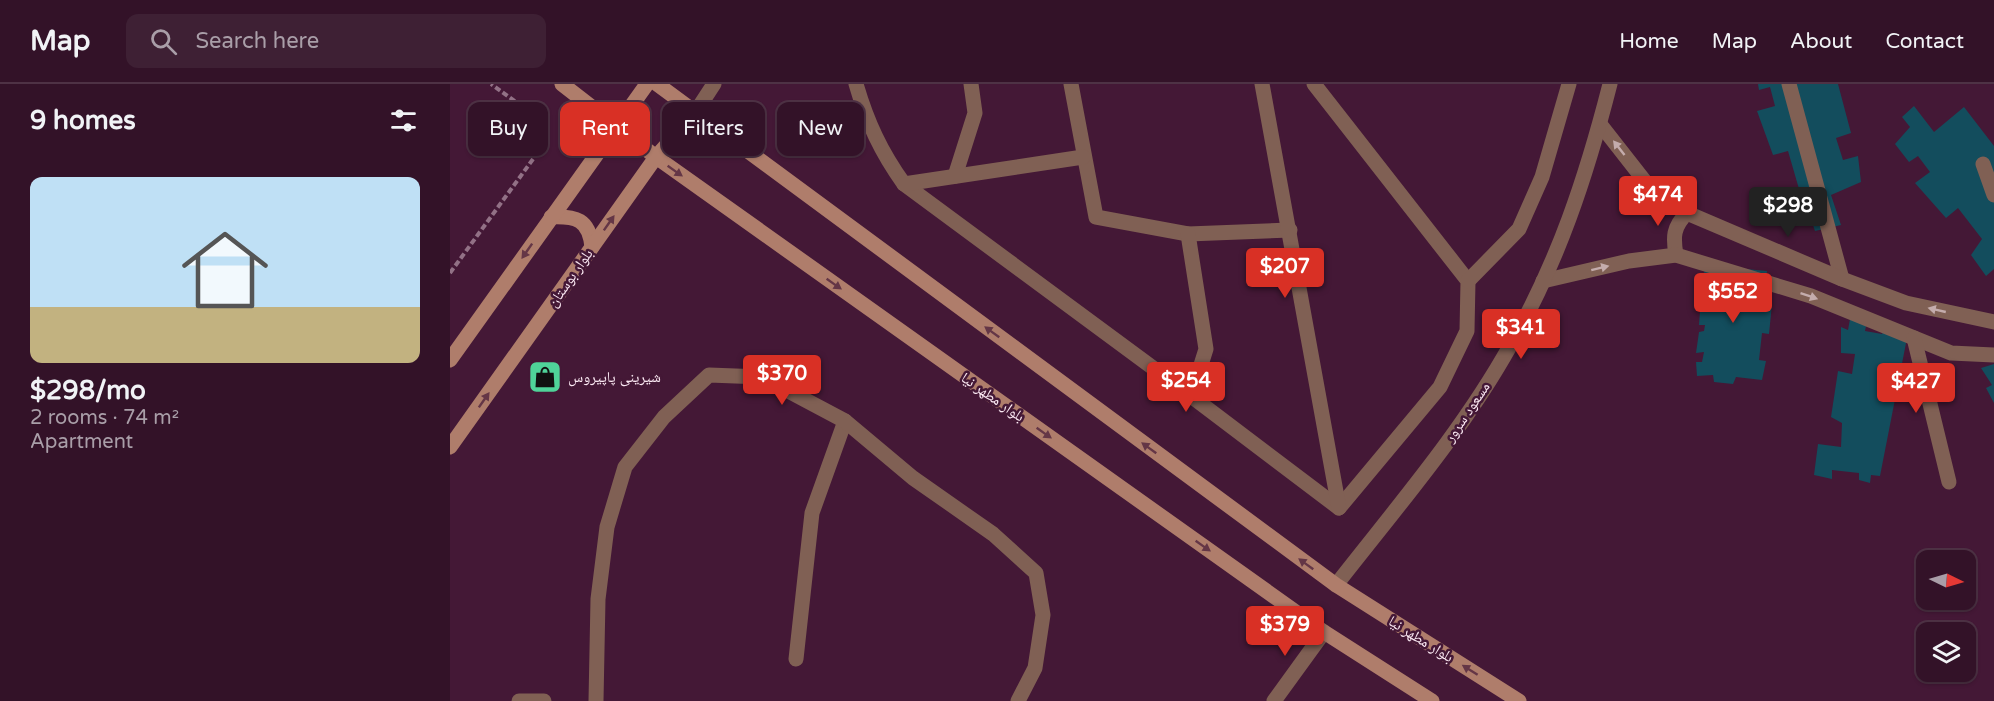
<!DOCTYPE html>
<html lang="en">
<head>
<meta charset="utf-8">
<style>
	:root { --surface:#331228; --page:#3e2034; --text:#f1f3f6; --muted:#a99ea8; --line:#4e3245; --accent:#d93025 }
	body { margin:0; font-family:"Varela Round","Noto Naskh Arabic",sans-serif; background:var(--page); color:var(--text); height:100vh; display:flex; flex-direction:column; font-size:22px; white-space:nowrap }
	* { box-sizing:border-box; margin:0 }
	p { font-size:20px; color:var(--muted) }
	.icon { flex:none; width:33px; height:33px; fill:none; stroke:currentColor; stroke-width:2; stroke-linecap:round; stroke-linejoin:round }
	.map { position:relative; flex:1; overflow:hidden }
	.panel { display:flex; flex-direction:column; background:var(--surface); width:450px }
	.panel>* { flex:none }
	.guide { position:absolute; left:18px; top:18px; width:570px; height:54px; display:flex; gap:12px }
	.needle { width:39px; rotate:95deg }
	.buttons { position:absolute; left:1466px; top:466px; display:grid; gap:12px }
	.buttons a { display:grid; place-items:center; width:60px; height:60px; border-radius:12px; background:var(--surface); box-shadow:0 2px 4px #0004,0 0 0 2px var(--line); font-size:30px }
	.price { position:absolute; translate:-50% -51px; padding:0 14px; border-radius:6px; background:var(--accent); color:#fff; font-size:20px; line-height:39px; filter:drop-shadow(0 2px 3px #0008) }
	.price::after { content:''; position:absolute; left:50%; top:36px; width:18px; height:14px; margin-left:-9px; background:inherit; clip-path:polygon(0 0,100% 0,50% 100%) }
	.price.on { background:#222; color:#fff }
	ul { padding:0; list-style:none }
	li { display:grid; align-content:center; gap:12px; height:318px; padding:0 30px }
	li+li { border-top:2px solid var(--line) }
	li span { display:grid; place-items:center; height:186px; border-radius:12px; color:#555 }
	li>.icon { margin-inline-start:auto }
	span .icon { width:108px; height:108px; fill:#fffc; stroke-width:1 }
	li b { font-size:26px }
	h2 { display:flex; justify-content:space-between; align-items:center; height:72px; padding:0 30px; font-size:26px }
	.tag { padding:0 21px; border-radius:12px; background:var(--surface); box-shadow:0 2px 4px #0004,0 0 0 2px var(--line); font-size:21px; line-height:54px }
	.tag.on { background:var(--accent); color:#fff }
	header { display:flex; align-items:center; gap:36px; box-sizing:border-box; height:84px; padding:0 30px; background:var(--surface); border-bottom:2px solid var(--line) }
	header strong { font-size:28px }
	nav { display:flex; gap:33px; margin-inline-start:auto; font-size:21px }
	.search { width:420px; height:54px; background:var(--page); display:flex; align-items:center; gap:15px; box-sizing:border-box; padding:0 21px; border-radius:12px; color:var(--muted); font-size:22px }
	main { display:flex; flex:1; min-height:0 }
	.map>svg:first-child { display:block }
	.building { fill:#134d5d }
	.lines { fill:none; stroke-linecap:round; stroke-linejoin:round }
	.path { stroke:#927186; stroke-width:4; stroke-dasharray:6 3; stroke-linecap:butt }
	.street { stroke:#806054; stroke-width:15 }
	.secondary { stroke:#af7d6b; stroke-width:15 }
	.oneway { fill:#c4acac }
	.oneway2 { fill:#643646 }
	.labels { text-anchor:middle; dominant-baseline:central; stroke-width:5; stroke-linejoin:round; paint-order:stroke }
	.street-label { font-size:15px; fill:#fceaf4; stroke:#441836 }
	.poi-label { font-size:15px; fill:#fceaf4; stroke:#441836; text-anchor:start }
</style>
</head>
<body>
<header>
<strong>Map</strong>
<div class="search"><svg class="icon" aria-label="search" viewBox="0 0 24 24"><circle cx="10" cy="10" r="6"/><path d="M15 15l6 6"/></svg>Search here</div>
<nav><a>Home</a><a>Map</a><a>About</a><a>Contact</a></nav>
</header>
<main>
<section class="panel">
<h2>9 homes<svg class="icon" aria-label="filters" viewBox="0 0 24 24"><path d="M4 7h16M4 17h16"/><circle cx="9" cy="7" r="2"/><circle cx="15" cy="17" r="2"/></svg></h2>
<ul>
<li><span style="background:linear-gradient(#bfe0f5 70%,#c2b280 0)"><svg class="icon" aria-label="home" viewBox="0 0 24 24"><path d="M3 11l9-7 9 7M6 9v11h12V9"/></svg></span><div><b>$298/mo</b><p>2 rooms · 74 m²</p><p>Apartment</p></div></li>
</ul>
</section>
<div class="map">
<svg width="1544" height="617" viewBox="0 0 1544 617">
	<rect width="100%" height="100%" fill="#441836"/>
	<g class="building">
		<polygon points="1308,0 1388,0 1401,49 1386,54 1393,76 1408,72 1411,98 1381,111 1391,141 1365,147 1360,132 1339,140 1332,115 1349,105 1338,67 1323,71 1307,27 1325,22 1320,3 1309,6"/>
		<polygon points="1464,22 1484,48 1514,23 1544,62 1544,185 1536,192 1521,171 1532,155 1508,124 1496,134 1465,99 1480,88 1468,72 1459,78 1445,60 1460,43 1452,33"/>
		<polygon points="1253,181 1317,187 1313,221 1322,220 1319,250 1312,249 1309,276 1316,277 1312,296 1286,293 1283,300 1264,298 1263,291 1247,292 1246,278 1252,278 1254,268 1246,269 1249,248 1254,247 1255,241 1249,241 1250,227 1256,228 1258,218 1250,221 1249,201 1256,200"/>
		<polygon points="1400,235 1417,237 1415,247 1432,250 1434,245 1457,254 1430,392 1421,391 1420,399 1409,396 1409,389 1382,386 1382,395 1364,391 1368,360 1391,363 1392,339 1381,333 1388,287 1402,290 1405,270 1391,269 1391,243 1398,246"/>
		<polygon points="1544,280 1544,319 1536,304 1542,301 1531,284"/>
	</g>
	<g class="lines">
		<polyline class="path" points="0,189 86,71 77,26 41,0"/>
		<g class="street">
			<path d="M406,0C417,38 431,68 454,100L737,309L889,424L990,303L1017,247L1018,197L864,0"/>
			<polyline points="621,0 646,133 738,150 840,146"/>
			<polyline points="812,0 889,424"/>
			<polyline points="1339,0 1392,195"/>
			<polyline points="245,29 264,0"/>
			<polyline points="1150,40 1197,100 1237,129 1392,195 1456,219 1544,238"/>
			<polyline points="1533,80 1544,111"/>
			<polyline points="505,92 525,29 521,0"/>
			<polyline points="454,100 633,73"/>
			<path d="M1226,171C1223,153 1223,143 1237,129"/>
			<polyline points="1018,197 1069,145 1092,93 1119,0"/>
			<polyline points="1093,197 1179,177 1226,171 1361,212 1501,269 1544,271"/>
			<polyline points="1464,254 1499,398"/>
			<polyline points="737,309 750,284 756,265 738,150"/>
			<path d="M886,501C946,424 1012,348 1060,262C1108,178 1136,94 1160,0"/>
			<polyline points="346,575 362,429 395,337"/>
			<polyline points="69,617 94,617"/>
			<polyline points="146,617 148,515 157,443 175,383 214,333 259,291 312,293 395,337 463,394 543,450 586,489 593,531 585,584 568,617"/>
			<polyline points="824,617 874,548"/>
		</g>
		<g class="secondary">
			<polyline points="112,0 206,73 874,548 982,617"/>
			<polyline points="207,0 886,501 1069,617"/>
			<path d="M101,133C126,132 139,135 142,163"/>
			<polyline points="0,276 197,0"/>
			<polyline points="0,363 206,73 245,29"/>
		</g>
	</g>
	<defs><path id="oneway-solid" d="M-6-.8H1V-3.2L6.5 0L1 3.2V.8H-6Z" transform="scale(1.5)"/></defs>
	<g class="oneway">
		<use href="#oneway-solid" transform="translate(1169 64) rotate(-128)"/>
		<use href="#oneway-solid" transform="translate(1150 184) rotate(-14)"/>
		<use href="#oneway-solid" transform="translate(1359 212) rotate(19)"/>
		<use href="#oneway-solid" transform="translate(1487 226) rotate(-167)"/>
	</g>
	<g class="oneway2">
		<use href="#oneway-solid" transform="translate(225 87) rotate(35)"/>
		<use href="#oneway-solid" transform="translate(159 139) rotate(-55)"/>
		<use href="#oneway-solid" transform="translate(77 167) rotate(125)"/>
		<use href="#oneway-solid" transform="translate(384 200) rotate(35)"/>
		<use href="#oneway-solid" transform="translate(542 248) rotate(-144)"/>
		<use href="#oneway-solid" transform="translate(34 316) rotate(-55)"/>
		<use href="#oneway-solid" transform="translate(594 349) rotate(35)"/>
		<use href="#oneway-solid" transform="translate(699 364) rotate(-144)"/>
		<use href="#oneway-solid" transform="translate(753 462) rotate(35)"/>
		<use href="#oneway-solid" transform="translate(856 480) rotate(-144)"/>
		<use href="#oneway-solid" transform="translate(1020 586) rotate(-148)"/>
	</g>
	<defs>
		<g id="shop-square" transform="scale(1.725)"><rect x="-9" y="-9" width="18" height="18" rx="4" fill="#4fd399" stroke="#441836"/><path d="M-5-2.5h2.3a2.7 3.5 0 0 1 5.4 0H5L5.5 6h-11ZM-1.5-2.5h3a1.5 2.3 0 0 0-3 0Z" fill="#111"/></g>
	</defs>
	<g fill-rule="evenodd">
		<use href="#shop-square" x="95" y="293"/>
	</g>
	<g class="labels">
		<g class="street-label">
			<text transform="translate(120 194) rotate(-55)">بلوار بوستان</text>
			<text transform="translate(543 313) rotate(35)">بلوار مطهر نیا</text>
			<text transform="translate(1017 328) rotate(-56)">مسعود سرور</text>
			<text transform="translate(971 555) rotate(32)">بلوار مطهر نیا</text>
		</g>
		<g class="poi-label">
			<text x="118" y="293">شیرینی پاپیروس</text>
		</g>
	</g>
</svg>
<div class="buttons">
<a><svg class="needle" viewBox="-14 -14 28 28"><path d="M0-13l5 13h-10z" fill="#e53935"/><path d="M0 13l5-13h-10z" fill="#a99ea8"/></svg></a>
<a><svg class="icon" aria-label="layers" viewBox="0 0 24 24"><path d="M12 4l9 5-9 5-9-5zM3 14l9 5 9-5"/></svg></a>
</div>
<b class="price" style="left:1208px;top:143px">$474</b>
<b class="price on" style="left:1338px;top:154px">$298</b>
<b class="price" style="left:835px;top:215px">$207</b>
<b class="price" style="left:1283px;top:240px">$552</b>
<b class="price" style="left:1071px;top:276px">$341</b>
<b class="price" style="left:332px;top:322px">$370</b>
<b class="price" style="left:736px;top:329px">$254</b>
<b class="price" style="left:1466px;top:330px">$427</b>
<b class="price" style="left:835px;top:573px">$379</b>
<div class="guide">
<a class="tag">Buy</a>
<a class="tag on">Rent</a>
<a class="tag">Filters</a>
<a class="tag">New</a>
</div>
</div>
</main>
</body>
</html>
